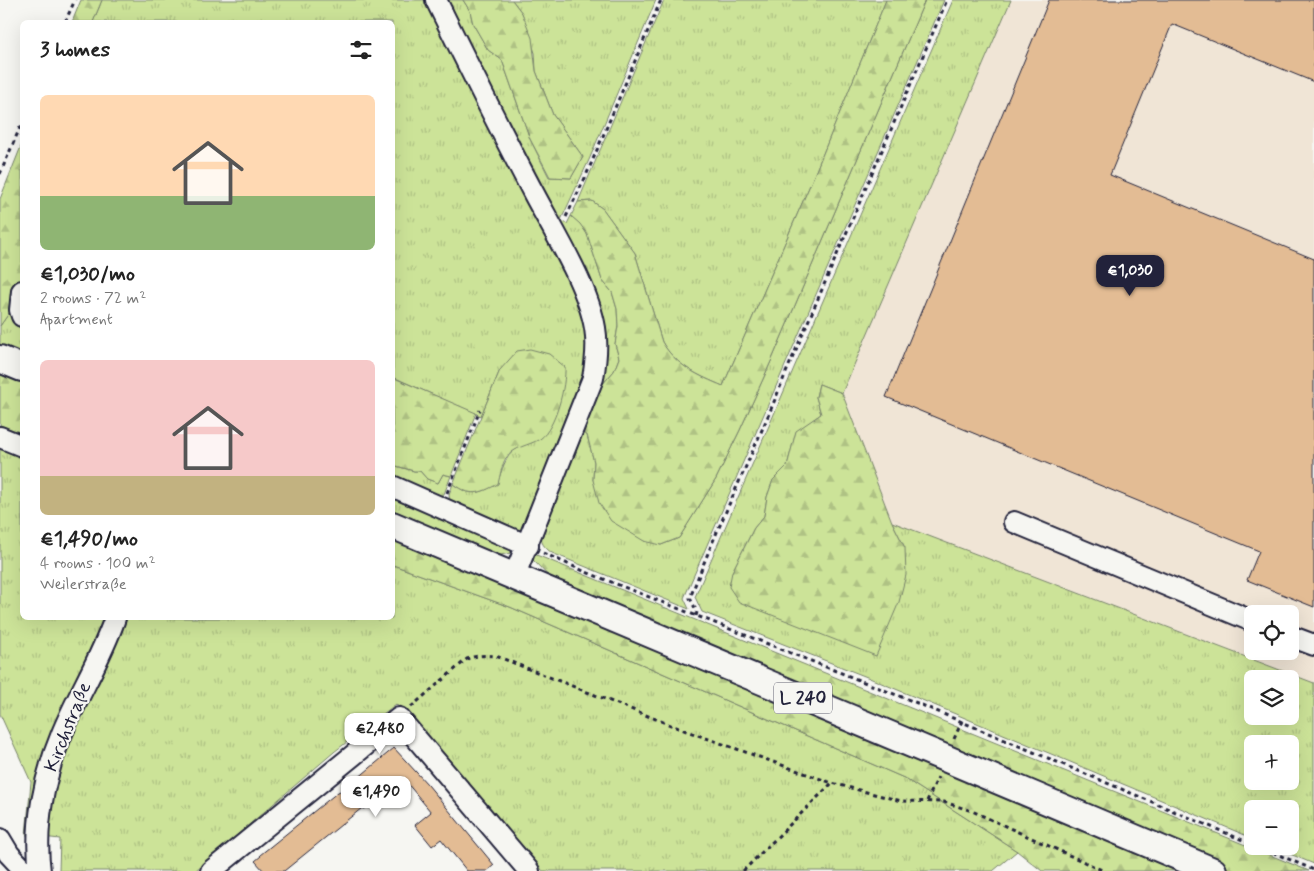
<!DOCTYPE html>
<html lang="en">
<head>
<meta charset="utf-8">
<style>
	:root { --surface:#fff; --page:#f6f6f6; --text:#222; --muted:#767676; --accent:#22223b }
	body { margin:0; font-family:Mynerve,sans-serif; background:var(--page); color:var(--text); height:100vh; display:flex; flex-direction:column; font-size:19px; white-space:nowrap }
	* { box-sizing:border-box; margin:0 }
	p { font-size:16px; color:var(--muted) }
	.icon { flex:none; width:28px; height:28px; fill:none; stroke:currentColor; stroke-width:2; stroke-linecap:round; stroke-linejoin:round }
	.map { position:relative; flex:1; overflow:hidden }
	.drawer { position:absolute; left:20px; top:20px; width:375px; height:600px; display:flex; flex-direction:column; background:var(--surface); border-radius:8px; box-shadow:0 5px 20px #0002 }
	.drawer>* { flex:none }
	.tools { position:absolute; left:1244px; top:605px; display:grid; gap:10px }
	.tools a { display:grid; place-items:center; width:55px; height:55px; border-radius:8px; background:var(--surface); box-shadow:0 5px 20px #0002; font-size:25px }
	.price { position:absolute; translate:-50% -42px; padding:0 11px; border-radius:10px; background:#fff; color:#222; font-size:16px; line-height:32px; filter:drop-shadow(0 1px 2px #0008) }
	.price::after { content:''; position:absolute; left:50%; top:30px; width:15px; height:11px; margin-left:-8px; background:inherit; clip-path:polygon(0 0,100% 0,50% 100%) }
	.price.current { background:var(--accent); color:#fff }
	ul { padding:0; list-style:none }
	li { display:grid; align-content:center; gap:10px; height:265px; padding:0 20px }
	li span { display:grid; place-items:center; height:155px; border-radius:8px; color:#555 }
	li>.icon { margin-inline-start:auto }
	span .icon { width:90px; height:90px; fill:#fffc; stroke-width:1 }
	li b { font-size:21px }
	h2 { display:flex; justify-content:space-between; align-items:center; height:60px; padding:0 20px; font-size:21px }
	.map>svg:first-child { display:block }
	.built { fill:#f0e5d6; fill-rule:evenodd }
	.grass { fill:url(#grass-tufts); stroke:#77826a; fill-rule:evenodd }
	.forest { fill:url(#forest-firs); stroke:#77826a }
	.building { fill:#e3bc94; stroke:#22223b }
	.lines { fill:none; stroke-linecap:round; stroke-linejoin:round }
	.minor-casing { stroke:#22223b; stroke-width:24 }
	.major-casing { stroke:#22223b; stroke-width:30 }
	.path { stroke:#22223b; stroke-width:3; stroke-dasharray:4 4; stroke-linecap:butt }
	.minor { stroke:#f6f6f2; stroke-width:20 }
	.major { stroke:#f6f6f2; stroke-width:26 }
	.labels { text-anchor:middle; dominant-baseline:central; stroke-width:4.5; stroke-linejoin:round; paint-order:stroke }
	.shield { fill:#f6f6f2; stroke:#626272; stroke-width:1 }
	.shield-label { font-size:18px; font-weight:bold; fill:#22223b }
	.street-label { font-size:19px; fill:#22223b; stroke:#f6f6f2 }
</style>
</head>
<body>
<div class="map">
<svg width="1314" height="871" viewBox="0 0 1314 871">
	<defs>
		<pattern id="grass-tufts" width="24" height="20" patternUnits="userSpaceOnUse" patternTransform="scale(1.25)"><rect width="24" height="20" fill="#cce398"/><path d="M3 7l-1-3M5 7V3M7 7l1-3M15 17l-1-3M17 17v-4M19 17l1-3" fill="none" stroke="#afc284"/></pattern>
		<pattern id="forest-firs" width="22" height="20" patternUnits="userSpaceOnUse" patternTransform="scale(1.25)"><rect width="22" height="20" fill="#cce398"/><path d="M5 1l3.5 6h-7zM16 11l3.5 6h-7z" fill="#afc284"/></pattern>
	</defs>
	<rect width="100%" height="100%" fill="#f6f6f2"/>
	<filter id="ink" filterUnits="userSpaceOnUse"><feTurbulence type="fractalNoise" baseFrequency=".02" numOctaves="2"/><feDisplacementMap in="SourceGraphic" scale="10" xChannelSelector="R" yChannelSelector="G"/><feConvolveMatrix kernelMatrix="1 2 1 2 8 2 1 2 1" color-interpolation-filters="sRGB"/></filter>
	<g filter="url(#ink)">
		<path class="built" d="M1011,0H1314V683L892,522L842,393ZM1252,614H1290V651H1252Z"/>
		<g class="grass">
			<path d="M102,0H429L575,290L589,344L585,374L524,538L450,507L449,494L453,484C471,497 479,494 497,484C508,451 509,450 541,438L500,370L481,416L393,377L392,22H93Z"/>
			<polygon points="443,0 463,0 470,11 473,24 488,50 502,60 530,139 549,177 571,178 583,157 553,115 536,71 535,53 522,13 512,0 656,0 589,160 561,220 567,224 571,216 581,224 587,234 602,280 612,292 617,309 618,326 615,344 619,358 614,371 602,385 596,389 603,345"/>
			<path d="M664,0H886L813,178L723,386C699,376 676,366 662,342L635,253L603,209L592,201L578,202Z"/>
			<path d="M925,0H944L684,598L689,609L552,553C544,547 540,543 541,532L580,432L587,435L594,462L593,480L644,541L661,545L679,538L716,479L740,430L773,357Z"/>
			<path d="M953,0H1011L842,393L819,384L816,397L821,414L796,432L787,466L773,480L767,497L764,516L754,528L732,572L905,548L892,522L1314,683V864L1271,846H1290V809H1252V838L867,677L702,612L695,597ZM1252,679H1290V716H1252ZM1252,744H1290V781H1252Z"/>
			<polygon points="14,306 22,325 22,358 0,348 0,326"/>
			<polygon points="0,425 22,433 22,618 392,618 393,565 510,607 904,778 1017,851 993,871 543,871 396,704 334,752 195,871 59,871 60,839 26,835 31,782 0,714"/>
			<polygon points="392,465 414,471 420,471 427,479 438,483 443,474 451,476 444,494 437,498 393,483"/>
			<polygon points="392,491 519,547 511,553 495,556 393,515"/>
		</g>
		<g class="forest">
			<polygon points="81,0 102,0 93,22 72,22"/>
			<polygon points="463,0 512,0 522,13 532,38 536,71 553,115 583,157 571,178 550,177 530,139 502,60 488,50 473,24 470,11"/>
			<path d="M886,0H925L773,357L740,430L716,479L679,538L661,545L644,541L611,521L599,503L593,480L594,462L587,435L580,432L596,389L602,385L614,371L619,358L615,344L618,326L617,309L612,292L602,280L587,234L580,224L571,216L578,202L592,201L603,209L635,253L662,342C676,366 699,376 723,386L813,178Z"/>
			<polygon points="22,144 22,278 14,306 0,326 0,199"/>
			<path d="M530,349L549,354L565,367C566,385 556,428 540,439C528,446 515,446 506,458C502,464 500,476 498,484C479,494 471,497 453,484L500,370L517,351Z"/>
			<polygon points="0,370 22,379 22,433 0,425"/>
			<polygon points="392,377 476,413 451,476 443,474 438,483 427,479 420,471 414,471 393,465"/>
			<polygon points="819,384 842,393 892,522 905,548 906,575 899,602 876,656 739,602 729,587 732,572 754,528 764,516 767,497 773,480 787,466 796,431 821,414 816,397"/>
			<polygon points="392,538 1183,871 1042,871 1017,851 904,778 510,607 393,565"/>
			<polygon points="534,554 1309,871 1232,871 556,584 533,560"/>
		</g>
		<g class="building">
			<polygon points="1049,0 1314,0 1314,82 1172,24 1110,175 1314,259 1314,607 1247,580 1259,551 886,397"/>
			<polygon points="394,748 428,785 494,865 487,871 467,871 441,839 432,846 415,825 431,812 402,777 364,809 362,808 284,871 264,871 255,861 261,856 260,855 338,792 345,789"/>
		</g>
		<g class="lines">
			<g class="minor-casing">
				<g id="minor">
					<path d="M436,0C468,65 500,130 534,194C554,232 588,286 595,328C598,345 596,361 593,378L514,577"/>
					<polyline points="22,291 20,310 22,316"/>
					<polyline points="0,437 22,446"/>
					<polyline points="392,486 528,546"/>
					<polyline points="1014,522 1252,621"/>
					<polyline points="1290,636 1314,645"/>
					<polyline points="0,839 9,854 25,871"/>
					<path d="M40,871C34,827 44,777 61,736C77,696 101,659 115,618"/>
					<polyline points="211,871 399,718 529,871"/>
				</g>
			</g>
			<g class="major-casing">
				<g id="major">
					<polyline points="0,359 22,368"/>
					<polyline points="392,525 1213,871"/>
				</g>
			</g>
			<g class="path">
				<polyline points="65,22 75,0"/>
				<polyline points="0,174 22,123"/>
				<polyline points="566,217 585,178 661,0"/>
				<polyline points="447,493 480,410"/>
				<polyline points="543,553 586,572 917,703 1252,844"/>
				<path d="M696,616L697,612L690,598C719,522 755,450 785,375L947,0"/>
				<path d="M411,707L467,659C477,655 485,655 496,656L681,729L832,783L901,801L944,802L972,811L1104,871"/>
				<polyline points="954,739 962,721"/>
				<polyline points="927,801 938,777"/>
				<polyline points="1258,846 1314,870"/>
				<polyline points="743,871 832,783"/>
			</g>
			<use href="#minor" class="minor"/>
			<use href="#major" class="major"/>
		</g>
	</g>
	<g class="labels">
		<rect class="shield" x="774" y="682.5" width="58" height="31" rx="4"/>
		<g class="shield-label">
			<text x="803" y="698">L 240</text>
		</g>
		<g class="street-label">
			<text transform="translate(68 727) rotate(-68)">Kirchstraße</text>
		</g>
	</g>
</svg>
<div class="tools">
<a><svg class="icon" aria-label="locate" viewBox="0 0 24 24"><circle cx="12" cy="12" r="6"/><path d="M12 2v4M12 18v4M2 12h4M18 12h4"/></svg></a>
<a><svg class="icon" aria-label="layers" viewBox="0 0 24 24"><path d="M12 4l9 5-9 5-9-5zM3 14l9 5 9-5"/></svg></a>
<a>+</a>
<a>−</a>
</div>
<b class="price current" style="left:1130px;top:297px">€1,030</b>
<b class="price" style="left:380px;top:755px">€2,480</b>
<b class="price" style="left:376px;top:818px">€1,490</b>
<section class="drawer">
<h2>3 homes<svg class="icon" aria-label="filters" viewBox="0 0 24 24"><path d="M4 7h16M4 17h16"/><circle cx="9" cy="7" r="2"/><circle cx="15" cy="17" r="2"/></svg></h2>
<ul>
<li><span style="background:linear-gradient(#ffd9b3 65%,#8fb573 0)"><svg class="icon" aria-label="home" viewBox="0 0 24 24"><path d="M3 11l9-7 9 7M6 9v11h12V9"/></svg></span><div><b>€1,030/mo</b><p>2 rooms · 72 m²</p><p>Apartment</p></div></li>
<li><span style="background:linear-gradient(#f6c9c9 75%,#c2b280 0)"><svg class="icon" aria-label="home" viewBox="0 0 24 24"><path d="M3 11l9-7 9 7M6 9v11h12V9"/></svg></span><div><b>€1,490/mo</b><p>4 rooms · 100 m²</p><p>Weilerstraße</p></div></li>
</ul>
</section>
</div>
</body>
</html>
